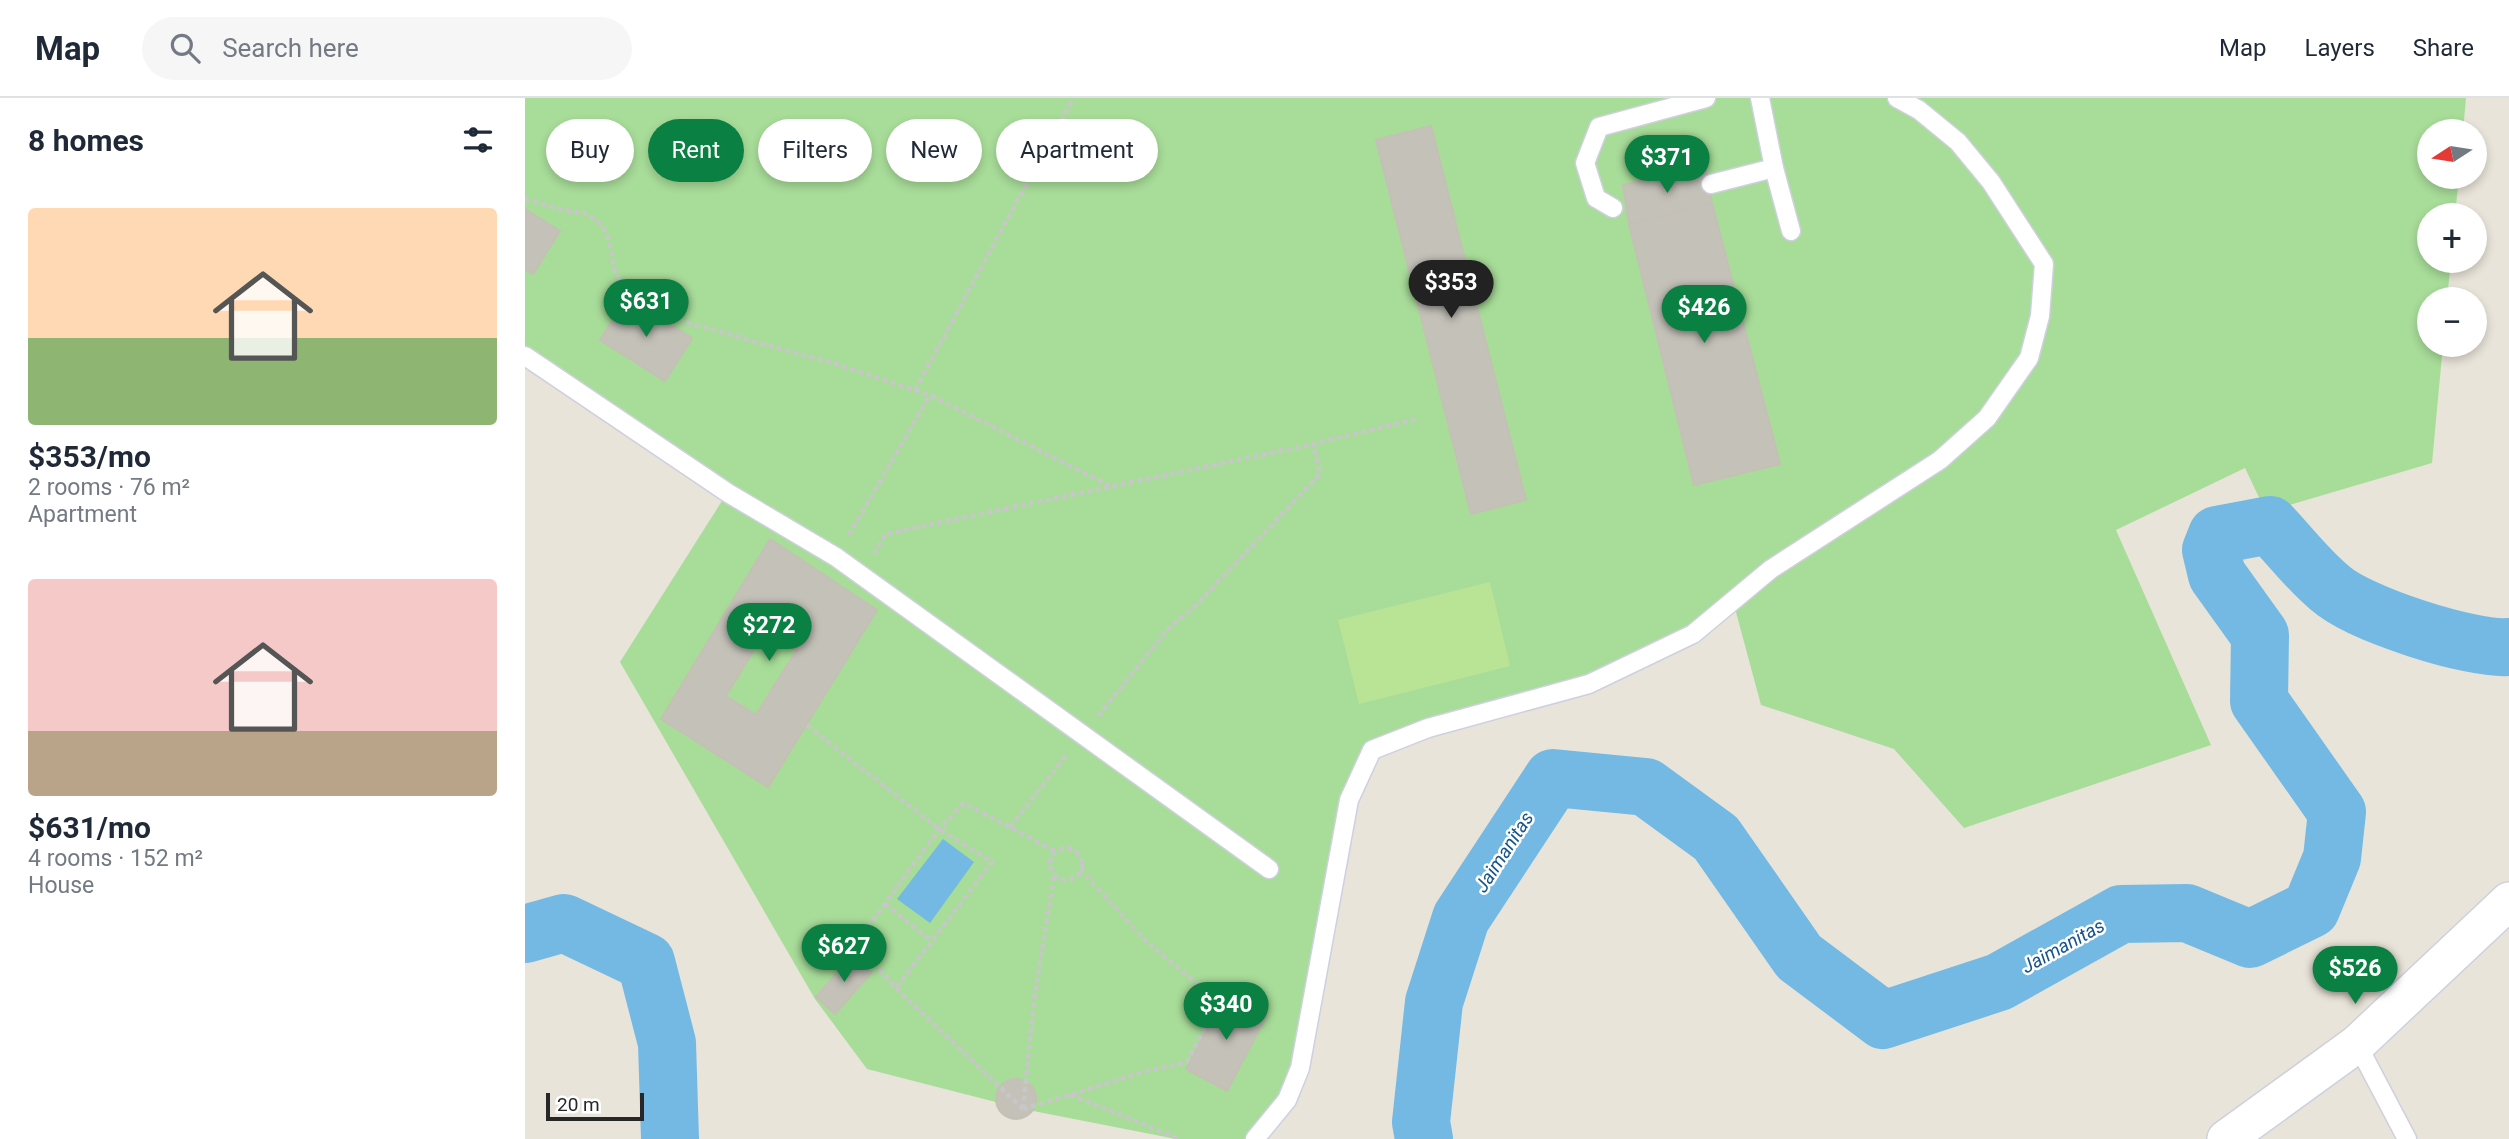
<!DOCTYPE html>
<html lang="en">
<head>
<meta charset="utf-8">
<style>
	:root { --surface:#fff; --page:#f6f6f7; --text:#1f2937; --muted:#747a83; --line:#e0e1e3; --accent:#0b8043 }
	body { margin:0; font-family:Roboto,sans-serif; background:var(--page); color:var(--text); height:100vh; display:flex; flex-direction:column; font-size:26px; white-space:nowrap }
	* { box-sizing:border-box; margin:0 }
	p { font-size:23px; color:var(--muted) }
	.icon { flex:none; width:38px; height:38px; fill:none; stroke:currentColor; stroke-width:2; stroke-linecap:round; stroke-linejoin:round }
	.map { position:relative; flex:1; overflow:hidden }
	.side { display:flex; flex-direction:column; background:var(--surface); width:525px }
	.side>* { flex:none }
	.guide { position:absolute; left:21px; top:21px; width:665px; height:63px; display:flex; gap:14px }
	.needle { width:46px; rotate:258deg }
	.buttons { position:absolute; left:1892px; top:21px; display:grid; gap:14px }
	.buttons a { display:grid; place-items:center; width:70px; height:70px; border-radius:50%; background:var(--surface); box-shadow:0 4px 10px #0003; font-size:35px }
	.scale { position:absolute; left:21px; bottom:18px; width:98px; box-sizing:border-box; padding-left:7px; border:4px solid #272727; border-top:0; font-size:19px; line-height:24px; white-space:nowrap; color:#272727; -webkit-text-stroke:5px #fff; paint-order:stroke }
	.price { position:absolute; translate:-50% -60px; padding:0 16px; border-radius:24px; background:var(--accent); color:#fff; font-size:23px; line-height:46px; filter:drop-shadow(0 2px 4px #0008) }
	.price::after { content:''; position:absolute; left:50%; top:42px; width:21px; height:16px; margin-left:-10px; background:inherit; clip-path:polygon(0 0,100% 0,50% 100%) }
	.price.active { background:#222; color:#fff }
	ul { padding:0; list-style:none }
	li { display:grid; align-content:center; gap:14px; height:371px; padding:0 28px }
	li span { display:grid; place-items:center; height:217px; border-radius:7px; color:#555 }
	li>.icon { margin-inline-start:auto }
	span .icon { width:126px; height:126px; fill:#fffc; stroke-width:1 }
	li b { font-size:30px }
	h2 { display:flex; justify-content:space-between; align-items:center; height:84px; padding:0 28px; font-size:30px }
	.tag { padding:0 24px; border-radius:32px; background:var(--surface); box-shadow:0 4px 10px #0003; font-size:24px; line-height:63px }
	.tag.active { background:var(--accent); color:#fff }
	header { display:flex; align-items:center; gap:42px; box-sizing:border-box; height:98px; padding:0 35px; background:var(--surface); border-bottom:2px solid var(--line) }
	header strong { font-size:33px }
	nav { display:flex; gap:38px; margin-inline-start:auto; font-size:24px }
	.search { width:490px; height:63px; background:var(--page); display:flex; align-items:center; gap:18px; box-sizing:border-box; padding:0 24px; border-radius:38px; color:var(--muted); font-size:26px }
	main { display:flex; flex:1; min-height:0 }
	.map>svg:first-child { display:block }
	.green { fill:#a8dc99 }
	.pitch { fill:#b9e395 }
	.water { fill:#73b9e4 }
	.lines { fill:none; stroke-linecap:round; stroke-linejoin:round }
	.river { stroke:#73b9e4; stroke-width:58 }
	.building { fill:#c4c1b9; stroke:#c4c0b4; stroke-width:2; fill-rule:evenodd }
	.lane-casing { stroke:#cfd0df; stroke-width:21 }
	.street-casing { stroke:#cfd0df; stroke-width:40 }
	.path { stroke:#c7c7c7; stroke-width:4.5; stroke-dasharray:5 3.5; stroke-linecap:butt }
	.lane { stroke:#fff; stroke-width:18 }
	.street { stroke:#fff; stroke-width:37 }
	.labels { text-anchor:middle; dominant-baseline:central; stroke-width:5; stroke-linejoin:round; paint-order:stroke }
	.water-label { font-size:19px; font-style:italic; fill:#16558c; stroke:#fff }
</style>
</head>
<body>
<header>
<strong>Map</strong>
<div class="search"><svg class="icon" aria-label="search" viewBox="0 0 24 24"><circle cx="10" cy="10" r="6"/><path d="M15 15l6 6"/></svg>Search here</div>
<nav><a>Map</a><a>Layers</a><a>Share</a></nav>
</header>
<main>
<section class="side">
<h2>8 homes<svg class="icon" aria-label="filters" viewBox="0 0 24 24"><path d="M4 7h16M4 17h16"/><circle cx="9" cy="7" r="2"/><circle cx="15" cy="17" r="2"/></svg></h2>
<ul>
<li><span style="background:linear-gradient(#ffd9b3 60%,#8fb573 0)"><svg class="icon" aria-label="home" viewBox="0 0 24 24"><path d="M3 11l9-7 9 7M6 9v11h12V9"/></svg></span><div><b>$353/mo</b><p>2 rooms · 76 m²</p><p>Apartment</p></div></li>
<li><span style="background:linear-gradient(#f6c9c9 70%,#b9a48a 0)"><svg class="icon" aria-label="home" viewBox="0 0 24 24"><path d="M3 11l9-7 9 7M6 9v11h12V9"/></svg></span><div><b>$631/mo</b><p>4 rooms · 152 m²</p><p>House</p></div></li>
</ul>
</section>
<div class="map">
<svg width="1984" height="1041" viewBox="0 0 1984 1041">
	<rect width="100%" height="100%" fill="#e9e4d9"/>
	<polygon class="green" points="0,0 1941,0 1938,33 1904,33 1904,79 1934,79 1930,117 1904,117 1904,163 1926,163 1922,201 1904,201 1904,247 1918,247 1907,365 1741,414 1720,370 1591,432 1686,647 1439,730 1369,651 1236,607 1208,503 1064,586 847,652 824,702 775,970 729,1041 651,1041 498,1011 342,971 290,901 95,564 202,395 0,258"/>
	<polygon class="pitch" points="965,484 985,568 834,606 813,522"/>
	<polygon class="water" points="418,741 449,764 405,825 372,801"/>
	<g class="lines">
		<g class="river">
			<polyline points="0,836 39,825 121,864 142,945 145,1041"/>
			<path d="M899,1041L896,1024L909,904L936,820L1028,680L1121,689L1191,740L1274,859L1358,922L1474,884L1596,816L1662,815L1725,841L1786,811L1807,760L1812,714L1734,603L1735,537L1692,477L1686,452L1692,437L1745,427C1765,448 1783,472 1805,490C1834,516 1946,552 1984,549"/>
		</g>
	</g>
	<g class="building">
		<polygon points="906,28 1001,402 946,416 851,42"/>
		<polygon points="1180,68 1187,105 1104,126 1098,87"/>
		<polygon points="1187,105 1255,366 1169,387 1104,126"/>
		<polygon points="0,111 35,133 8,176 0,172"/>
		<polygon points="102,199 167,240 140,283 75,242"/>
		<path d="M245,441L352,512L243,689L136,621ZM240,534L271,553L231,617L201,598Z"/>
		<polygon points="328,857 347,874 310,916 291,899"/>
		<polygon points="700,896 742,917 702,993 661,971"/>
		<circle cx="491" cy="1001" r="20"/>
	</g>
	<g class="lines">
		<g class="lane-casing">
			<g id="lane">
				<polyline points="1235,0 1249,70 1266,133"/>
				<polyline points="1186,86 1249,70"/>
				<polyline points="1088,110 1071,100 1060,65 1074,29 1181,0"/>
				<polyline points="0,258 203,395 311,459 744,771"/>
				<polyline points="1832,946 1882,1041"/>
				<polyline points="730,1041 762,1002 775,970 824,702 847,652 903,630 1064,586 1168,536 1246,471 1415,362 1462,320 1504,260 1515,218 1519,166 1466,84 1433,44 1394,12 1372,0"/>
			</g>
		</g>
		<g class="street-casing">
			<polyline id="street" points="1701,1041 1832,946 1984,803"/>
		</g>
		<g class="path">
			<polyline points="0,101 38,112 60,115 77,127 84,143 91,177 100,189 160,224 314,267 405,297 585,388"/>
			<polyline points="390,292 548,0"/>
			<polyline points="324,437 405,297"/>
			<polyline points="349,456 360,436 788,346 891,321"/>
			<polyline points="573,618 642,532 672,506 795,376 788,346"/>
			<polyline points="282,627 414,731 467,764 371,890"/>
			<polyline points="485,729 543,655"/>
			<circle cx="541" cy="766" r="16"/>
			<polyline points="360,806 407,843"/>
			<polyline points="545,997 655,1041"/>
			<polyline points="498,1011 371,890 331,846 414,731 439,705 530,753"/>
			<polyline points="498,1011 625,972 662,964 693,904 621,843 556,772"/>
			<polyline points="498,1011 509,902 529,778"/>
		</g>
		<use href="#lane" class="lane"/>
		<use href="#street" class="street"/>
	</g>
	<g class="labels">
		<g class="water-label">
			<text transform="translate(979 754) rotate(-57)">Jaimanitas</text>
			<text transform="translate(1538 848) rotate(-29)">Jaimanitas</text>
		</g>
	</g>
</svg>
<div class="buttons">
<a><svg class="needle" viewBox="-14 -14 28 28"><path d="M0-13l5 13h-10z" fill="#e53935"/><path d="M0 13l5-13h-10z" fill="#747a83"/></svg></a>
<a>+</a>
<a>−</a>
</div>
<div class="scale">20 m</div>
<b class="price" style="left:1142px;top:97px">$371</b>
<b class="price active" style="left:926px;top:222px">$353</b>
<b class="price" style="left:121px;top:241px">$631</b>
<b class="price" style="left:1179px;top:247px">$426</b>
<b class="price" style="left:244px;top:565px">$272</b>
<b class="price" style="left:319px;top:886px">$627</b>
<b class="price" style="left:1830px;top:908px">$526</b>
<b class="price" style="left:701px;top:944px">$340</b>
<div class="guide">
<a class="tag">Buy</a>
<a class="tag active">Rent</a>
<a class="tag">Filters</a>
<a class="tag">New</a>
<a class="tag">Apartment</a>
</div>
</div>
</main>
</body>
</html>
